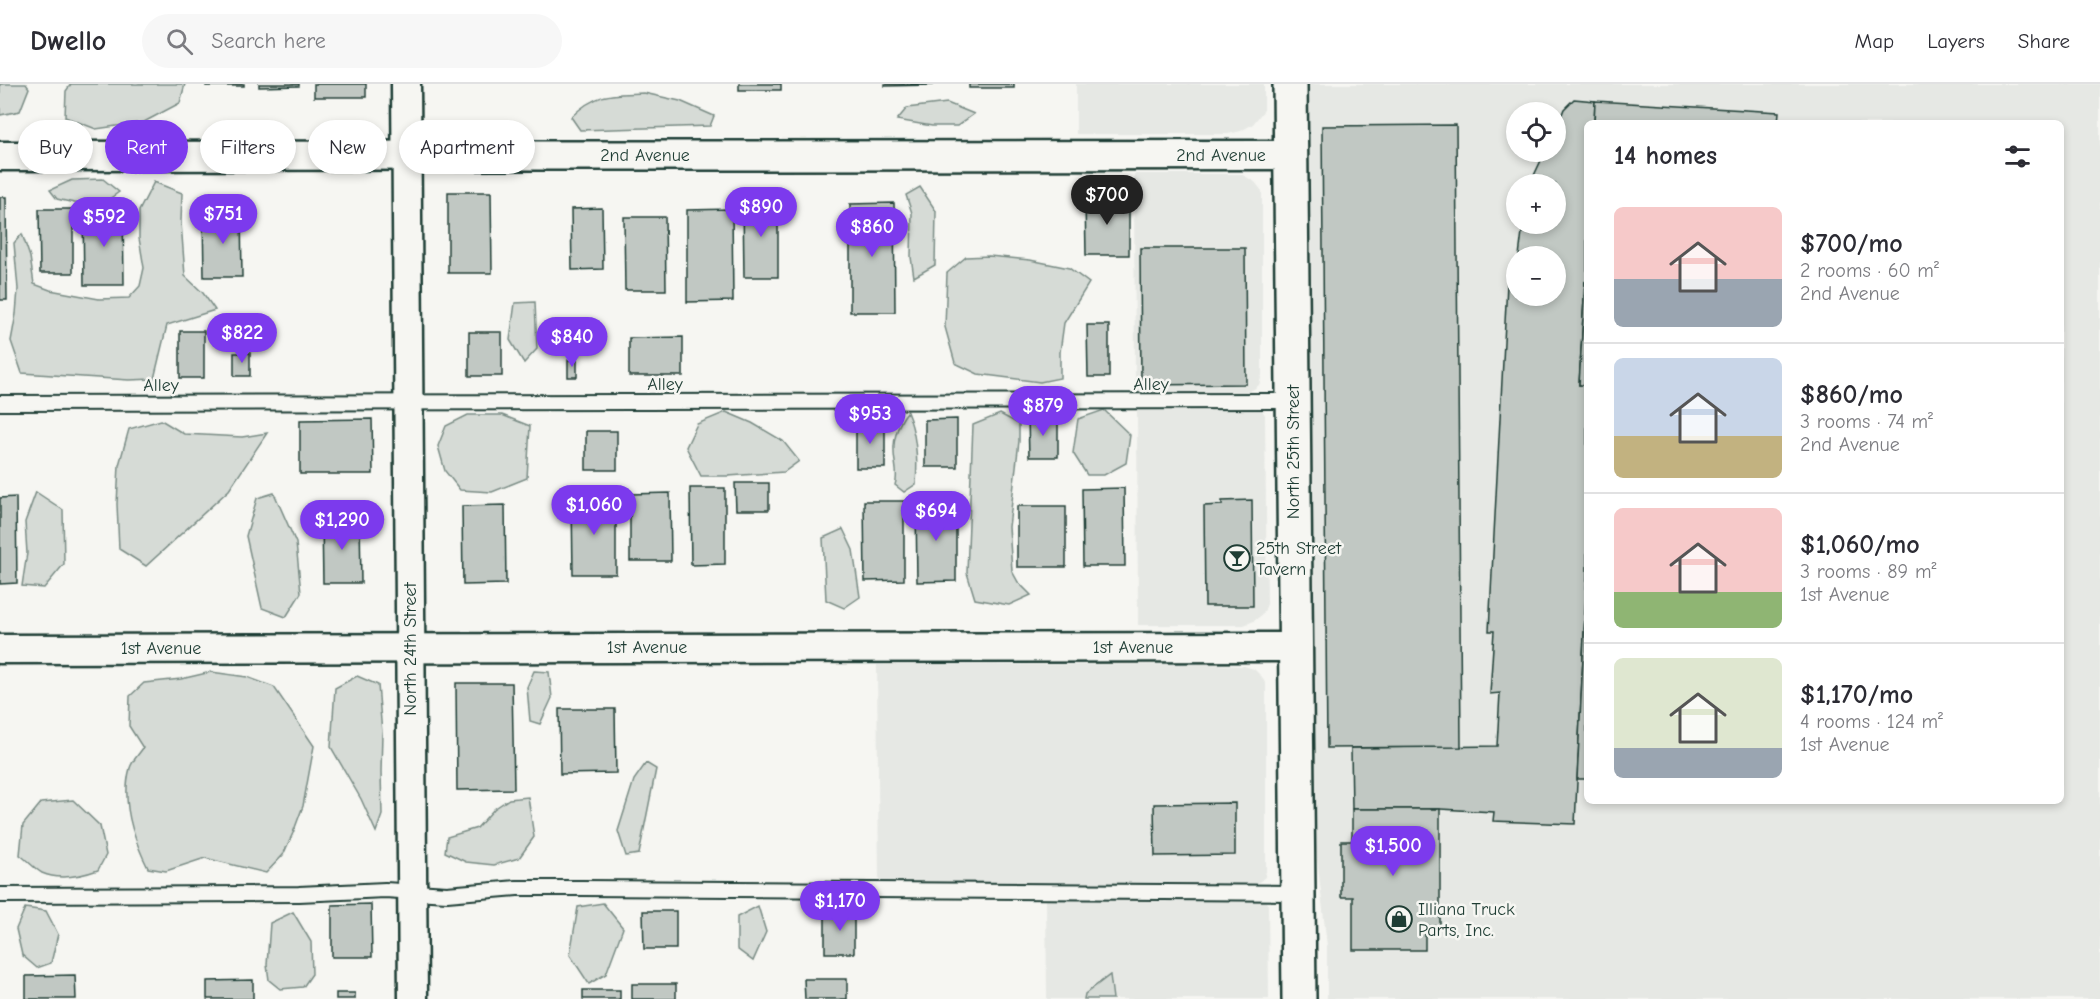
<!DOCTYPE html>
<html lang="en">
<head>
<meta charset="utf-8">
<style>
	:root { --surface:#fff; --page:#f7f7f7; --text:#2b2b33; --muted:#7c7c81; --line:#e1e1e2; --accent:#7c3aed }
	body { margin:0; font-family:"Comic Neue",sans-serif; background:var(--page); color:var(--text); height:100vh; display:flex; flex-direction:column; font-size:22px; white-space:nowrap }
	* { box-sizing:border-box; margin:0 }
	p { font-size:20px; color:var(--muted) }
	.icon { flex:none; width:33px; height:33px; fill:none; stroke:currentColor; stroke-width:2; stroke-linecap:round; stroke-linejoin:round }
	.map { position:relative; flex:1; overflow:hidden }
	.drawer { position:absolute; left:1584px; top:36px; width:480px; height:684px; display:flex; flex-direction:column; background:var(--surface); border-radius:9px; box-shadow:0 3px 9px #0003 }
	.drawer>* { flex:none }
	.guide { position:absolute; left:18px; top:36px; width:570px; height:54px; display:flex; gap:12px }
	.controls { position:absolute; left:1506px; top:18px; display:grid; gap:12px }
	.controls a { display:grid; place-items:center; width:60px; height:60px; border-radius:50%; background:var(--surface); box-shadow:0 3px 9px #0003; font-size:30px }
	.price { position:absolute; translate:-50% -51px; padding:0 14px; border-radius:21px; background:var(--accent); color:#fff; font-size:20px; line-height:39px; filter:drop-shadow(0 2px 3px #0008) }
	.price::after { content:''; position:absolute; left:50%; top:36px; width:18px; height:14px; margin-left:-9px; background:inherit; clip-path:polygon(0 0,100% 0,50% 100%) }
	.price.current { background:#222; color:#fff }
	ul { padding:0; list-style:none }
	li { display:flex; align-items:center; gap:18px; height:150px; padding:0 30px }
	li+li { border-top:2px solid var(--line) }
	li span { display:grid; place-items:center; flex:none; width:168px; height:120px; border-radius:9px; color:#555 }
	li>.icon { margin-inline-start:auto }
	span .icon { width:72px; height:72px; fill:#fffc; stroke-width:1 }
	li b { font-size:26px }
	h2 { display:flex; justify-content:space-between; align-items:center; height:72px; padding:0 30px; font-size:26px }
	.tag { padding:0 21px; border-radius:27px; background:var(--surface); box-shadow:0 3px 9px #0003; font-size:21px; line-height:54px }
	.tag.current { background:var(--accent); color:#fff }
	header { display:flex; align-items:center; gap:36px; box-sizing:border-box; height:84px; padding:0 30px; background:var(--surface); border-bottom:2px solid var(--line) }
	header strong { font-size:28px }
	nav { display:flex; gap:33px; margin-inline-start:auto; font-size:21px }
	.search { width:420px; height:54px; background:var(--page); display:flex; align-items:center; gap:15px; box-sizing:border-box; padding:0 21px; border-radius:33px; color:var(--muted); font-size:22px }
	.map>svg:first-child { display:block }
	.built { fill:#e6e8e4; fill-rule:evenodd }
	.green { fill:#d6dbd6; stroke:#7a8c85; stroke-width:1.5 }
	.building { fill:#c1c8c3; stroke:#1f3d34; stroke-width:1.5 }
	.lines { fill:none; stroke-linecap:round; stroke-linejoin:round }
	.lane-casing { stroke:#1f3d34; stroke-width:18 }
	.street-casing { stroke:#1f3d34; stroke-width:33 }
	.secondary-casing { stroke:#1f3d34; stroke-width:38 }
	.lane { stroke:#f6f6f2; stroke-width:14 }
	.street { stroke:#f6f6f2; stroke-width:28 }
	.secondary { stroke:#f6f6f2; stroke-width:33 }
	.labels { text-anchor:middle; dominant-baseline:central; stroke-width:5; stroke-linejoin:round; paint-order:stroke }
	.street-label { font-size:18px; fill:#1f3d34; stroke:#f6f6f2 }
	.poi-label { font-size:18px; fill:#1f3d34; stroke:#f6f6f2; text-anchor:start }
</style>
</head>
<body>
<header>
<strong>Dwello</strong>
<div class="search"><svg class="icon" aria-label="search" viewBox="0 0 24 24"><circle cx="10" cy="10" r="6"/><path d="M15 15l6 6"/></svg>Search here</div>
<nav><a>Map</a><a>Layers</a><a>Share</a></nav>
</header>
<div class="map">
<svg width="2100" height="915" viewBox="0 0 2100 915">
	<rect width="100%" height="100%" fill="#f6f6f2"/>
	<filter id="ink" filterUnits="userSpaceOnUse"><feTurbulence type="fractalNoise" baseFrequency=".0167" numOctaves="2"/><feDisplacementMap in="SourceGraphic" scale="12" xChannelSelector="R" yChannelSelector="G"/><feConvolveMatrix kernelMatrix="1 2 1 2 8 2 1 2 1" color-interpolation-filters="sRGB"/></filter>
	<g filter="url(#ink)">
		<g class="built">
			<polygon points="1076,0 1264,0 1264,26 1253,40 1241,47 1228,50 1076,50"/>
			<path d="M1307,0H2100V915H1327V862L1312,729ZM1516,28H1556V68H1516ZM1587,39H2061V717H1587ZM1516,100H1556V140H1516ZM1516,172H1556V212H1516Z"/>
			<polygon points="1134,90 1241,90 1255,98 1262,107 1262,291 1259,301 1254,305 1245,309 1135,311"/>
			<polygon points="1137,323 1254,323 1262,326 1265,331 1267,520 1263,530 1254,537 1244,541 1138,541"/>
			<polygon points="1209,580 1244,582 1254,585 1262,593 1266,601 1266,787 1265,793 1259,798 1252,801 879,800 877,581"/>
			<polygon points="1046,814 1264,815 1268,821 1269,915 1047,915"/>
		</g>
		<g class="green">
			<polygon points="0,0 26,0 29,4 20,27 0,31"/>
			<polygon points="71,0 185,0 180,19 144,38 96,45 65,33 66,7"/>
			<path d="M644,9L680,17L714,32L710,42L580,46L571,33C596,9 610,10 644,9Z"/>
			<polygon points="947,19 974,30 957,42 932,42 897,36 907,24"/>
			<polygon points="103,95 119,108 105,118 83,121 57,115 50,106 72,96"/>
			<polygon points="154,98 182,109 181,138 185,192 203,209 215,226 167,241 154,295 129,296 22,289 11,257 16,230 18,205 14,159 22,150 30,173 34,200 50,206 99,215 129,214 140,202 144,184 139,154 139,127"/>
			<polygon points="920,103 936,127 935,181 914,193 911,173 912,129 906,111"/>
			<polygon points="989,172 1030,176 1069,184 1089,199 1064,239 1060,268 1060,294 1040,298 978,290 955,279 945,243 947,189 966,173"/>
			<polygon points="535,218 537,265 524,279 510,256 515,219"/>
			<polygon points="1104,326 1130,351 1126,379 1104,391 1087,391 1073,369 1078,335"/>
			<polygon points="726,328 752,339 783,357 799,377 784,388 728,392 701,392 686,363 697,340"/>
			<path d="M907,328C917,351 918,375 916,400L904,408L895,401C899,390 894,379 894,368C893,354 899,338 907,328Z"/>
			<polygon points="1000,330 1019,340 1019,357 1009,443 1012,487 1018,498 1031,511 1009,521 975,515 967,489 973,341"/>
			<polygon points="468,331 502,331 530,342 527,394 492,408 460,406 445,387 438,362 446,342"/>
			<polygon points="161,336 184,350 242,353 267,349 229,406 146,482 119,465 117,420 119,381 129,345"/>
			<polygon points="36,408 63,426 64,480 44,504 22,502 27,469 25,438"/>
			<polygon points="274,409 296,459 301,509 286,533 262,524 246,452 257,414"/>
			<polygon points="843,445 853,466 860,513 844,524 826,516 823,454"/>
			<polygon points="534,587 549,588 552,614 540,640 530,637 527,603"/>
			<path d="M211,588L247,593L274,603L314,662L303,722L293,749L283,771L266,789L205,774L166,787L148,784C133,754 121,717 130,684C132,677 139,670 143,664L129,642L130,612L144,599L181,595Z"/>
			<polygon points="357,592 378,601 382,649 381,688 382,731 376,748 361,715 331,663 335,604"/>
			<polygon points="646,679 656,685 639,770 626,772 618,747 634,696"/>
			<polygon points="528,713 534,753 519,774 494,781 466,778 445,768 447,753 477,744 494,725 509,715"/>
			<path d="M73,716L100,742L106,771L98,786C81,792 60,797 42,789C35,785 27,776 20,771L23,741L41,719Z"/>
			<polygon points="603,819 623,844 606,890 589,900 570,871 578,823"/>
			<polygon points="758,822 766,848 753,877 737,865 737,833"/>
			<polygon points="25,824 46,827 58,850 51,879 37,884 22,871 16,845"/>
			<polygon points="293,828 311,858 312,890 303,903 280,905 269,896 267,881 270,839"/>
			<polygon points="1110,891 1113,915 1084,915 1085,910"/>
		</g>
		<g class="building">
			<rect x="206" y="0" width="38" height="2"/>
			<polygon points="259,0 299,0 299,2 259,3"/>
			<rect x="314" y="0" width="52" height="13"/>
			<rect x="739" y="0" width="42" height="6"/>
			<polygon points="885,0 933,0 933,1 885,2"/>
			<rect x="969" y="0" width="45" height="4"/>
			<polygon points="1574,15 1595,17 1594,39 1587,39 1587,199 1585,198 1579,301 1587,301 1587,490 1575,740 1493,737 1494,728 1440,725 1352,725 1351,664 1497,662 1500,609 1490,610 1494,547 1489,547 1507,200 1516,201 1516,199 1516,212 1556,212 1556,172 1519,172 1523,140 1556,140 1556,100 1530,100 1545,68 1556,68 1556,45 1564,25"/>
			<polygon points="1595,17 1779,28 1778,39 1594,39"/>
			<polygon points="1456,41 1461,663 1327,664 1322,42"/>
			<polygon points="448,108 491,108 492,189 448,189"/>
			<polygon points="0,113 6,113 7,216 0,216"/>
			<polygon points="1085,114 1129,114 1129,171 1086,171"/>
			<polygon points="743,116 778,116 778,193 744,193"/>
			<polygon points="894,119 895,228 850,228 850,120"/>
			<polygon points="602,124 603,185 572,186 571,125"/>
			<polygon points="39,125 73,125 73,189 40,189"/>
			<polygon points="732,125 733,217 687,218 687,126"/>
			<polygon points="123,126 124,201 84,201 83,127"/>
			<polygon points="241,129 242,193 204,193 203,130"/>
			<polygon points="624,133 665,133 666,206 625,206"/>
			<polygon points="1140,164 1245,164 1246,300 1141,301"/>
			<polygon points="1585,198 1587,199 1587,301 1579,301"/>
			<polygon points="1087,241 1109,241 1109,293 1088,293"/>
			<rect x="180" y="247" width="24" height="47"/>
			<rect x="469" y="248" width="33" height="44"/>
			<polygon points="683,253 683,292 629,292 629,254"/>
			<rect x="234" y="269" width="16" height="23"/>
			<rect x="568" y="276" width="9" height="17"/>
			<polygon points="1028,333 1058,333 1058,373 1029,373"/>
			<polygon points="372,335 373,390 300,390 300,336"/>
			<polygon points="957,335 957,383 925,383 925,336"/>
			<rect x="856" y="338" width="29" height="46"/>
			<rect x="586" y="347" width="31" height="39"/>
			<polygon points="735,399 769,399 769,426 736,426"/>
			<polygon points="690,404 725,404 725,480 691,481"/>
			<polygon points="1124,404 1125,482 1083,482 1082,405"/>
			<polygon points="670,409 671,477 630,477 630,410"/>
			<polygon points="16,413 17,499 0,500 0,414"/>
			<polygon points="572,415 616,415 616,490 573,490"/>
			<polygon points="1252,416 1253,522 1205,522 1204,422 1222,421 1222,417"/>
			<polygon points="864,417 904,417 904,496 865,497"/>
			<polygon points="916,418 956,418 956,497 917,498"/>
			<polygon points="505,421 506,500 463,501 462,422"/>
			<rect x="1017" y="422" width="49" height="61"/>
			<polygon points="322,435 360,435 361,499 323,499"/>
			<polygon points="1586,513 1587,513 1587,695 1577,695"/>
			<polygon points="456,599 512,599 514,705 457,706"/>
			<polygon points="559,625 615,625 616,689 560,690"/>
			<polygon points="1235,719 1235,771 1155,772 1154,720"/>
			<polygon points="1352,725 1440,725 1440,842 1425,842 1425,866 1353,866 1353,813 1341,813 1341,757 1352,757"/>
			<polygon points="371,820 372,873 332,873 332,821"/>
			<polygon points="854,826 854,869 825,869 825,827"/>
			<polygon points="643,827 676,827 676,865 644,865"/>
			<polygon points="75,891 76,915 26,915 26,892"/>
			<polygon points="804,895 847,895 847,915 805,915"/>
			<polygon points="253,896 253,915 207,915 207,897"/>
			<rect x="632" y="900" width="44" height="15"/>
			<rect x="583" y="906" width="37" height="9"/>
			<rect x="336" y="909" width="19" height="6"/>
		</g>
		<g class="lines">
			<g class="lane-casing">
				<g id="lane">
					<polyline points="0,319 1293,317"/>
					<polyline points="0,811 299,810 385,806 447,810 517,804 582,804 1297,809"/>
				</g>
			</g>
			<g class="street-casing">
				<g id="street">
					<polyline points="406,0 413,915"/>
					<polyline points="0,72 1291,71"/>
					<polyline points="0,565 1295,563"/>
				</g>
			</g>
			<g class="secondary-casing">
				<polyline id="secondary" points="1290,0 1299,915"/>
			</g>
			<use href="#lane" class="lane"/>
			<use href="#street" class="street"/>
			<use href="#secondary" class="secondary"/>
		</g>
	</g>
	<defs>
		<g id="bar-ring" transform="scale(1.35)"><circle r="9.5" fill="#f6f6f2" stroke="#1f3d34" stroke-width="1.5"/><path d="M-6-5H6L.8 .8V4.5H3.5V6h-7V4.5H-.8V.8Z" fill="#1f3d34"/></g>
		<g id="shop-ring" transform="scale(1.35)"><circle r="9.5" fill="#f6f6f2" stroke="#1f3d34" stroke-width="1.5"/><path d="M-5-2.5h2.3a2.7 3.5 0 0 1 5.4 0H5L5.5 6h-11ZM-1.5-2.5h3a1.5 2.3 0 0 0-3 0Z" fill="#1f3d34"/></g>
	</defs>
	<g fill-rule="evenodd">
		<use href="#bar-ring" x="1237" y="474"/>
		<use href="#shop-ring" x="1399" y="835"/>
	</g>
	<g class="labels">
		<g class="street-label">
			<text x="645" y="71">2nd Avenue</text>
			<text x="1221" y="71">2nd Avenue</text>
			<text x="665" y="300">Alley</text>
			<text x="1151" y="300">Alley</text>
			<text x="161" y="301">Alley</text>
			<text transform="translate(1293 368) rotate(-90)">North 25th Street</text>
			<text x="647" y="563">1st Avenue</text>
			<text x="1133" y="563">1st Avenue</text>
			<text x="161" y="564">1st Avenue</text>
			<text transform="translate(410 565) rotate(-90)">North 24th Street</text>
		</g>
		<g class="poi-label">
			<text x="1256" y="464">25th Street<tspan x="1256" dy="21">Tavern</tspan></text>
			<text x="1418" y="825">Illiana Truck<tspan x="1418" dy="21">Parts, Inc.</tspan></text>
		</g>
	</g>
</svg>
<div class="controls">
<a><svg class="icon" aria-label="locate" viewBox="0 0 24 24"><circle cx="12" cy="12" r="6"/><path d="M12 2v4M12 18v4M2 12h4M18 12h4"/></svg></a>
<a>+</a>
<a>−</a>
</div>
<b class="price current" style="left:1107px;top:142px">$700</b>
<b class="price" style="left:761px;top:154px">$890</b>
<b class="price" style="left:223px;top:161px">$751</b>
<b class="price" style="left:104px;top:164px">$592</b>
<b class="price" style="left:872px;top:174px">$860</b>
<b class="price" style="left:242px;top:280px">$822</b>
<b class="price" style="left:572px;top:284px">$840</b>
<b class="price" style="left:1043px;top:353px">$879</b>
<b class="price" style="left:870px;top:361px">$953</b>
<b class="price" style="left:594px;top:452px">$1,060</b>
<b class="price" style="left:936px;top:458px">$694</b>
<b class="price" style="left:342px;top:467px">$1,290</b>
<b class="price" style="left:1393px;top:793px">$1,500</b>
<b class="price" style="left:840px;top:848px">$1,170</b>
<div class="guide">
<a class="tag">Buy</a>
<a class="tag current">Rent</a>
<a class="tag">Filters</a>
<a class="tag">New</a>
<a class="tag">Apartment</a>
</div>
<section class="drawer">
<h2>14 homes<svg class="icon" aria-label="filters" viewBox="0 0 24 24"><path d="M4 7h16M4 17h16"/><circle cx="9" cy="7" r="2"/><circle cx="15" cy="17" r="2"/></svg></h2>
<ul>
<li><span style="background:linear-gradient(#f6c9c9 60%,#9aa5b1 0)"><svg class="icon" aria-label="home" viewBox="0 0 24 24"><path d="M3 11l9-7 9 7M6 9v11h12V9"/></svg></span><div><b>$700/mo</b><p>2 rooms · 60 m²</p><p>2nd Avenue</p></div></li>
<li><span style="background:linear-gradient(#c9d6e8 65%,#c2b280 0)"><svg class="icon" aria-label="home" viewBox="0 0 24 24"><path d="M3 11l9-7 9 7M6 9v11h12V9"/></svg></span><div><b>$860/mo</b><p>3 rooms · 74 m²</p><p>2nd Avenue</p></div></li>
<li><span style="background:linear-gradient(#f6c9c9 70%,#8fb573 0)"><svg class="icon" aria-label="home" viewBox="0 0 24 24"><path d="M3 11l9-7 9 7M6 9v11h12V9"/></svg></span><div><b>$1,060/mo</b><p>3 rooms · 89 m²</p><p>1st Avenue</p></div></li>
<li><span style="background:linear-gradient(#dfe7d0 75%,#9aa5b1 0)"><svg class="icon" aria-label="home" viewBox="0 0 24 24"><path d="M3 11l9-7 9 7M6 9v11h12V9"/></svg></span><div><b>$1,170/mo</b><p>4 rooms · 124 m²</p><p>1st Avenue</p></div></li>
</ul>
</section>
</div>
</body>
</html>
